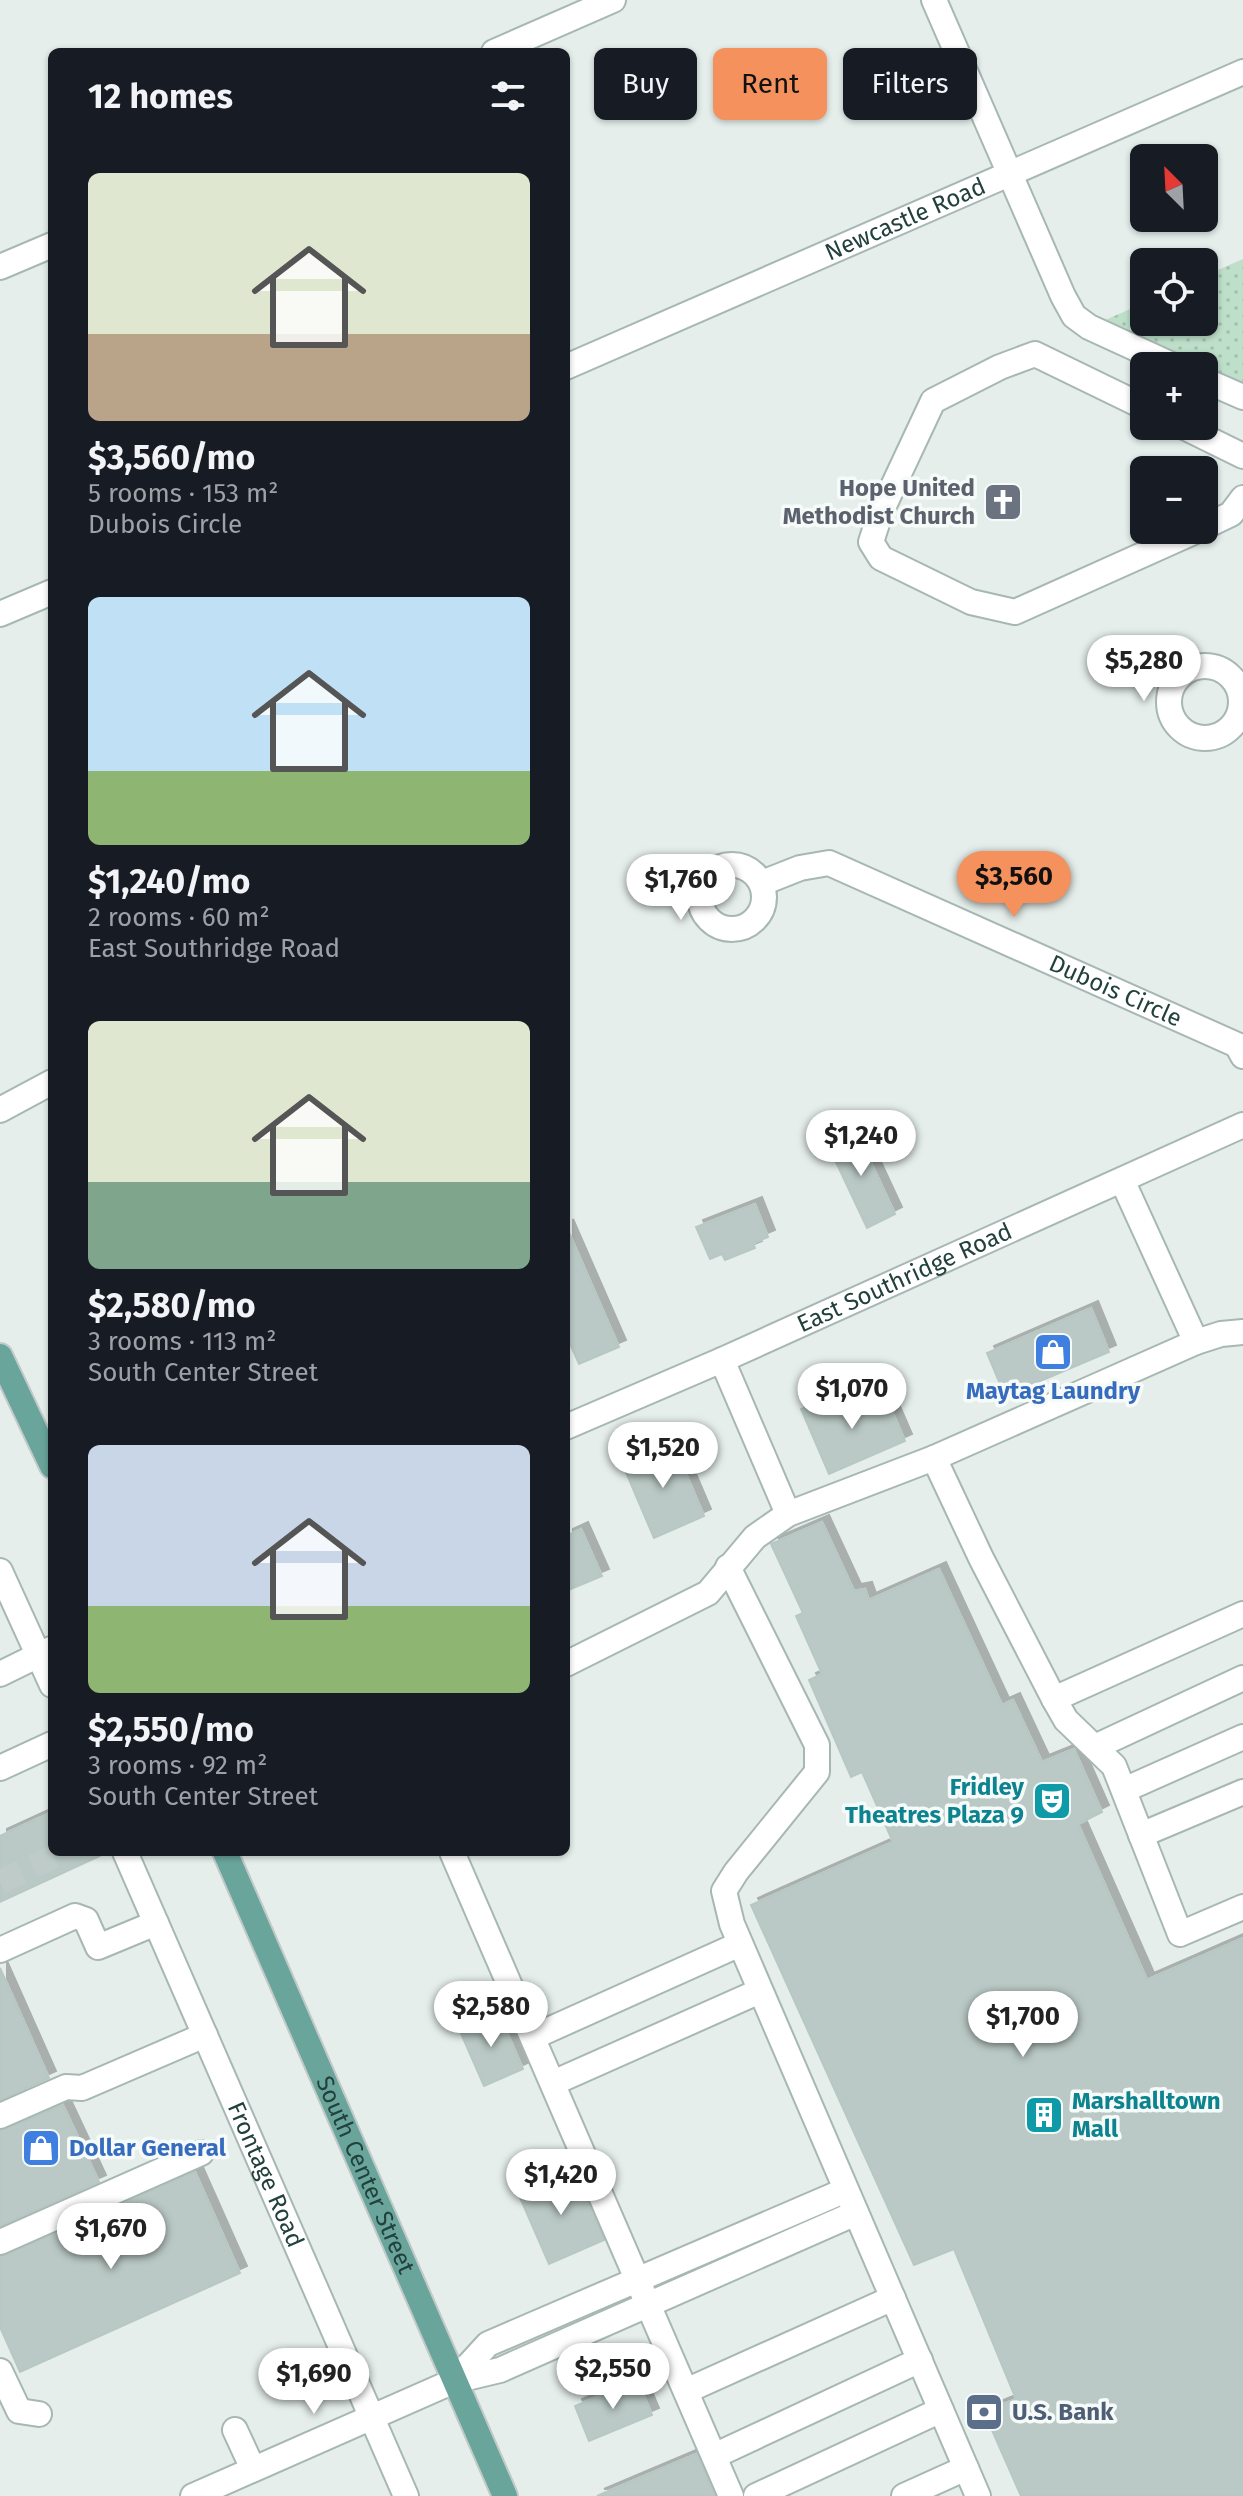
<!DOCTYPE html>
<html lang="en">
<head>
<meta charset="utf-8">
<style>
	:root { --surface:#171b24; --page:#20242c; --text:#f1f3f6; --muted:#9ea1a6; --accent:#f5915d }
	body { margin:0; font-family:"Fira Sans",sans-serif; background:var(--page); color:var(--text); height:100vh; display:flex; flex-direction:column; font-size:30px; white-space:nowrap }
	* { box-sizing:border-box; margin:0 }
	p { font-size:26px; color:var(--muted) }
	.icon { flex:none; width:44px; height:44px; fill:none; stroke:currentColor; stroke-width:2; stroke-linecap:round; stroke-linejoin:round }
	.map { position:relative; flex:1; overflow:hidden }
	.panel { position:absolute; left:48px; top:48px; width:522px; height:1808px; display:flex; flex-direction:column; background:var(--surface); border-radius:12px; box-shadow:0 2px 6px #0004 }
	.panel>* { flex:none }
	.top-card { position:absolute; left:594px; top:48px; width:528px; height:72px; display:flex; gap:16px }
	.needle { width:52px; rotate:336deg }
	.fabs { position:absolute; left:1130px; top:144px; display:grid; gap:16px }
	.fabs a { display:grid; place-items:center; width:88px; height:88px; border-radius:12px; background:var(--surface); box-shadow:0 2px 6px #0004; font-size:40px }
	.price { position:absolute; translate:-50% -68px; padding:0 18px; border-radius:28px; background:#fff; color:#222; font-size:26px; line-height:52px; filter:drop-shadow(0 2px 4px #0008) }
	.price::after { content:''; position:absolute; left:50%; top:48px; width:24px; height:18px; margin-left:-12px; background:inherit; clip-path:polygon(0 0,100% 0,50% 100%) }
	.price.current { background:var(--accent); color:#111 }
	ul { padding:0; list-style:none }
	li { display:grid; align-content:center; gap:16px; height:424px; padding:0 40px }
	li span { display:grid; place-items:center; height:248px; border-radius:12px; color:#555 }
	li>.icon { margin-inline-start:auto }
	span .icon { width:144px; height:144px; fill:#fffc; stroke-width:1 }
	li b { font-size:34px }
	h2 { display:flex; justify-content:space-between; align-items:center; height:96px; padding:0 40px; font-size:34px }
	.tag { padding:0 28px; border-radius:12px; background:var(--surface); box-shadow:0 2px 6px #0004; font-size:28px; line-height:72px }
	.tag.current { background:var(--accent); color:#111 }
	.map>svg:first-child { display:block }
	.park { fill:url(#park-dots) }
	.building { fill:#bac9c5; stroke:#b7c8c3; stroke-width:2; filter:url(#shadow) }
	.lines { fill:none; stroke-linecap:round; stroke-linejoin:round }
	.minor-tunnel { stroke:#becbc8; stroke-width:24; stroke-dasharray:24 12; stroke-linecap:butt }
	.minor-casing { stroke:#a7b7b3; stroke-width:28 }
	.major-casing { stroke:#c1cac8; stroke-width:28 }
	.minor { stroke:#fff; stroke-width:24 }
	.major { stroke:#69a59b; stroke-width:24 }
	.labels { text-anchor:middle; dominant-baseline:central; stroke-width:7; stroke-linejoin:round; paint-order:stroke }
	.street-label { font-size:24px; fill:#23413c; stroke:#f6fbf9 }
	.worship-label { font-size:24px; font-weight:bold; fill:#5b616d; stroke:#f6fbf9; text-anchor:end }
	.shop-label { font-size:24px; font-weight:bold; fill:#366cbe; stroke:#f6fbf9 }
	.culture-label { font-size:24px; font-weight:bold; fill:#0d838f; stroke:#f6fbf9; text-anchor:end }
	.service-label { font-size:24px; font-weight:bold; fill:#4e5e75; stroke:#f6fbf9; text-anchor:start }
</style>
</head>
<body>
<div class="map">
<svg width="1243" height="2496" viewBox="0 0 1243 2496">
	<defs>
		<pattern id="park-dots" width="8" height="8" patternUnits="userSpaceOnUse" patternTransform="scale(2)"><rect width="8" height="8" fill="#bee0ca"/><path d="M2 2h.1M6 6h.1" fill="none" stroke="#a3c1ae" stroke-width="1.8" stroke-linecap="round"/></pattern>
		<filter id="shadow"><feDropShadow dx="7" dy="-7" stdDeviation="0" flood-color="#0004"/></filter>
	</defs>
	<rect width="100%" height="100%" fill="#e5eeeb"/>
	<polygon class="park" points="1243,259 1243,397 1204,380 1204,366 1174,366 1089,327 1144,303 1144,322 1204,322 1204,276"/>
	<g class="building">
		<polygon points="855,1128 895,1214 867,1228 826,1141"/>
		<polygon points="755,1204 768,1237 753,1243 755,1248 725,1260 722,1254 710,1259 696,1227"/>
		<polygon points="566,1226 619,1347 579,1364 566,1335"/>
		<polygon points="1091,1308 1109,1352 1005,1396 987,1353"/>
		<polygon points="885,1395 905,1441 829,1474 801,1409 833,1396 841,1414"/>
		<polygon points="672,1441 704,1516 654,1538 622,1463"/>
		<polygon points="822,1522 854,1591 865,1589 869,1600 939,1569 1002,1705 1013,1700 1042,1762 1074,1749 1102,1812 1078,1824 1147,1980 1243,1938 1243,2496 1021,2496 984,2412 1016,2399 954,2249 914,2265 751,1905 893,1842 862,1772 851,1777 809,1680 822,1674 796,1616 803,1613 771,1544"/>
		<polygon points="581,1529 602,1576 566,1591 566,1536"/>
		<polygon points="52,1812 52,1852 108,1852 0,1902 0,1836"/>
		<polygon points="0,1968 49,2078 0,2100"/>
		<polygon points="498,2012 523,2069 484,2086 459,2029"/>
		<polygon points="63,2105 99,2182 0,2226 0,2131"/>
		<polygon points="572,2169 604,2240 549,2264 518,2193"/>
		<polygon points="195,2172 240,2273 20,2372 0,2327 0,2257"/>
		<polygon points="637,2380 652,2415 589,2441 575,2406"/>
		<polygon points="696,2454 715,2496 597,2496"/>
	</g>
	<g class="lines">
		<polyline class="minor-tunnel" points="0,1882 64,1852"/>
		<g class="minor-casing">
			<g id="minor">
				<polyline points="934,0 1063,296 1074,316 1089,327 1174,366"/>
				<polyline points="494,52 613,0"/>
				<polyline points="0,267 52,245"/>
				<path id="s1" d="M566,367L1243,72"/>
				<polyline points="1204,380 1243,397"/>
				<polyline points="1144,407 1035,354 1000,367 933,401 880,514 871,542 881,558 971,602 1015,612 1198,530"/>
				<polyline points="1182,426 1243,456"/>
				<polyline points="1204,527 1231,514 1243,498"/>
				<polyline points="0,614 52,592"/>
				<circle cx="1205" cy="702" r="36"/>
				<circle cx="732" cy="897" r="32"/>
				<path id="s2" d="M762,883L800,868L829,863L1237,1045L1243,1056"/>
				<polyline points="0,1110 52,1082"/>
				<polyline points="1196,1342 1221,1334 1243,1332"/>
				<polyline points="722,1360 788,1514"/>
				<path id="s3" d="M566,1427L722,1360L1243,1125"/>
				<polyline points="934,1458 1196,1342 1122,1180"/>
				<polyline points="728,1567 817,1745 817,1772 736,1872 724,1891 732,1924 978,2496"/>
				<polyline points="0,1571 52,1685"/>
				<polyline points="566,1664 708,1593 755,1537 788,1514 934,1458 981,1558 1054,1699 1066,1720 1114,1766 1180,1934 1243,1907"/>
				<polyline points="0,1674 51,1649"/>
				<polyline points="1054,1699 1243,1614"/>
				<polyline points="1095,1747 1243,1678"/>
				<polyline points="0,1768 52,1744"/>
				<polyline points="1124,1790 1243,1737"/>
				<polyline points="1141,1835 1243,1792"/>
				<path id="s4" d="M125,1852L406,2496"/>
				<polyline points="452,1852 731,2496"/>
				<polyline points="0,1950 75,1916 86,1920 98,1947 156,1923"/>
				<polyline points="533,2037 740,1944"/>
				<polyline points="553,2083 760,1991"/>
				<polyline points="0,2116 66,2087 82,2088 205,2035"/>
				<polyline points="0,2242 201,2153"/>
				<polyline points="0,2371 19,2411 39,2414"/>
				<polyline points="454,2381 488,2344 846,2190"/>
				<polyline points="686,2391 893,2298"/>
				<polyline points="235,2430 253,2469"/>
				<polyline points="714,2456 920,2360"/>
				<polyline points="193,2496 454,2381 500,2370 856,2213"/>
				<polyline points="756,2496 941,2410"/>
				<polyline points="904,2496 966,2468"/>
			</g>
		</g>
		<g class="major-casing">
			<g id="major">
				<polyline points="0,1356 52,1466"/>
				<path id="s5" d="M225,1852L505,2496"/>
			</g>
		</g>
		<use href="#minor" class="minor"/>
		<use href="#major" class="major"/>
	</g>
	<defs>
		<g id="church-square" transform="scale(2)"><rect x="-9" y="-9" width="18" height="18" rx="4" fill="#6b7280" stroke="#f6fbf9"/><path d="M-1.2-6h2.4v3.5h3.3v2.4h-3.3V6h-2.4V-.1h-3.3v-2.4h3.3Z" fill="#fff"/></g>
		<g id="shop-square" transform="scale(2)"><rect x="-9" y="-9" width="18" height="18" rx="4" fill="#3f7fe0" stroke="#f6fbf9"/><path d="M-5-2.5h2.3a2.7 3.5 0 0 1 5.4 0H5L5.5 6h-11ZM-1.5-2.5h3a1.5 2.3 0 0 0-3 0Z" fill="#fff"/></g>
		<g id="theatre-square" transform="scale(2)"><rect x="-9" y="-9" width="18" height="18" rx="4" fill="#0f9aa8" stroke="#f6fbf9"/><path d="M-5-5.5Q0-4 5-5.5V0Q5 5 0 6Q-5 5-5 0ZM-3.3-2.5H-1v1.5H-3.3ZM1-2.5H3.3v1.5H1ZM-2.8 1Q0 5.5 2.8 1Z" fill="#fff"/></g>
		<g id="building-square" transform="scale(2)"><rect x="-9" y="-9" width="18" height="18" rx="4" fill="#0f9aa8" stroke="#f6fbf9"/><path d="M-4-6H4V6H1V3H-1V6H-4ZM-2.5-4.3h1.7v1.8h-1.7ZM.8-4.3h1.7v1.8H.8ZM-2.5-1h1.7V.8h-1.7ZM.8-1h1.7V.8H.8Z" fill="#fff"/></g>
		<g id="bank-square" transform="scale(2)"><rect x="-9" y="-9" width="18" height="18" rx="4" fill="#5c6f8a" stroke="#f6fbf9"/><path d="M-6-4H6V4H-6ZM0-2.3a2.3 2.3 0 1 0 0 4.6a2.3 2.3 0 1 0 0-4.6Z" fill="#fff"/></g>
	</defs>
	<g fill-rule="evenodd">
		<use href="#church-square" x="1003" y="502"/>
		<use href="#shop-square" x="1053" y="1352"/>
		<use href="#theatre-square" x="1052" y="1801"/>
		<use href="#building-square" x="1044" y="2115"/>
		<use href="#shop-square" x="41" y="2148"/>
		<use href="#bank-square" x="984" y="2412"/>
	</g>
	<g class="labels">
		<g class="street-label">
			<text stroke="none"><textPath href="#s1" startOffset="370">Newcastle Road</textPath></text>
			<text stroke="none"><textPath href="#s2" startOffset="384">Dubois Circle</textPath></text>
			<text stroke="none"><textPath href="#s3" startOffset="370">East Southridge Road</textPath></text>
			<text stroke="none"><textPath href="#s4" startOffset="352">Frontage Road</textPath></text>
			<text stroke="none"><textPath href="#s5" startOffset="352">South Center Street</textPath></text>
		</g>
		<g class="worship-label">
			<text x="975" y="488">Hope United<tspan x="975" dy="28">Methodist Church</tspan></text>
		</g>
		<g class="shop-label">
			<text x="1053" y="1391">Maytag Laundry</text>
			<text x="69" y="2148" text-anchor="start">Dollar General</text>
		</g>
		<g class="culture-label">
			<text x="1024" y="1787">Fridley<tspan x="1024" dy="28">Theatres Plaza 9</tspan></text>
			<text x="1072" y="2101" text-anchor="start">Marshalltown<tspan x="1072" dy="28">Mall</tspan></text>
		</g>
		<g class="service-label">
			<text x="1012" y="2412">U.S. Bank</text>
		</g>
	</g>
</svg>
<div class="fabs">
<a><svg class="needle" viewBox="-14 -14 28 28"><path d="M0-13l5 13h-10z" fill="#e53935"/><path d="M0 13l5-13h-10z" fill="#9ea1a6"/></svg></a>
<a><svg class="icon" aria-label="locate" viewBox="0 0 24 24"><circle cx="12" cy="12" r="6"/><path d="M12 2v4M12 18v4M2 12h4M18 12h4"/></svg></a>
<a>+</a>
<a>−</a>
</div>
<b class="price" style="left:1144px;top:703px">$5,280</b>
<b class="price current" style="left:1014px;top:919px">$3,560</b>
<b class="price" style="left:681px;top:922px">$1,760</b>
<b class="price" style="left:861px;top:1178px">$1,240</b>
<b class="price" style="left:852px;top:1431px">$1,070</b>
<b class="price" style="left:663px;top:1490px">$1,520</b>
<b class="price" style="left:491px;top:2049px">$2,580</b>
<b class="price" style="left:1023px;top:2059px">$1,700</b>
<b class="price" style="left:561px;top:2217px">$1,420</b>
<b class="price" style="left:111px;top:2271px">$1,670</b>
<b class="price" style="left:613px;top:2411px">$2,550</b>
<b class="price" style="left:314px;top:2416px">$1,690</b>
<div class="top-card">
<a class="tag">Buy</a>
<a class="tag current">Rent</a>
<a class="tag">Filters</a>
</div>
<section class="panel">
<h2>12 homes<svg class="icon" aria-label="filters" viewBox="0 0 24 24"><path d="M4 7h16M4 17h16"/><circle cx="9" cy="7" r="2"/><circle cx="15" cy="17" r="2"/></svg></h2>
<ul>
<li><span style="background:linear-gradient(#dfe7d0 65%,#b9a48a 0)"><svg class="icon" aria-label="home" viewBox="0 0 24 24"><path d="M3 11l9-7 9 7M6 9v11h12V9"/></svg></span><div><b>$3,560/mo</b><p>5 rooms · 153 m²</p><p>Dubois Circle</p></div></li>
<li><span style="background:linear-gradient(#bfe0f5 70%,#8fb573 0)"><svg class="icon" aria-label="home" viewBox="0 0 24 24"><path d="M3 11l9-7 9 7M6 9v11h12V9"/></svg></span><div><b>$1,240/mo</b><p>2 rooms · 60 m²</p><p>East Southridge Road</p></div></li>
<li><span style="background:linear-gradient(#dfe7d0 65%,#7fa58c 0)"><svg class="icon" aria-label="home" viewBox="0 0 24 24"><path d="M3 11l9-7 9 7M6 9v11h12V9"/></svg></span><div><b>$2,580/mo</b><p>3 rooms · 113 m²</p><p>South Center Street</p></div></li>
<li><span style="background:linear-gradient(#c9d6e8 65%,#8fb573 0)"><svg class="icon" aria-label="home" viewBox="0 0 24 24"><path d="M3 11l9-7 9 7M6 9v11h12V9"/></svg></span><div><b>$2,550/mo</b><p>3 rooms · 92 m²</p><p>South Center Street</p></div></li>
</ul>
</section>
</div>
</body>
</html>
